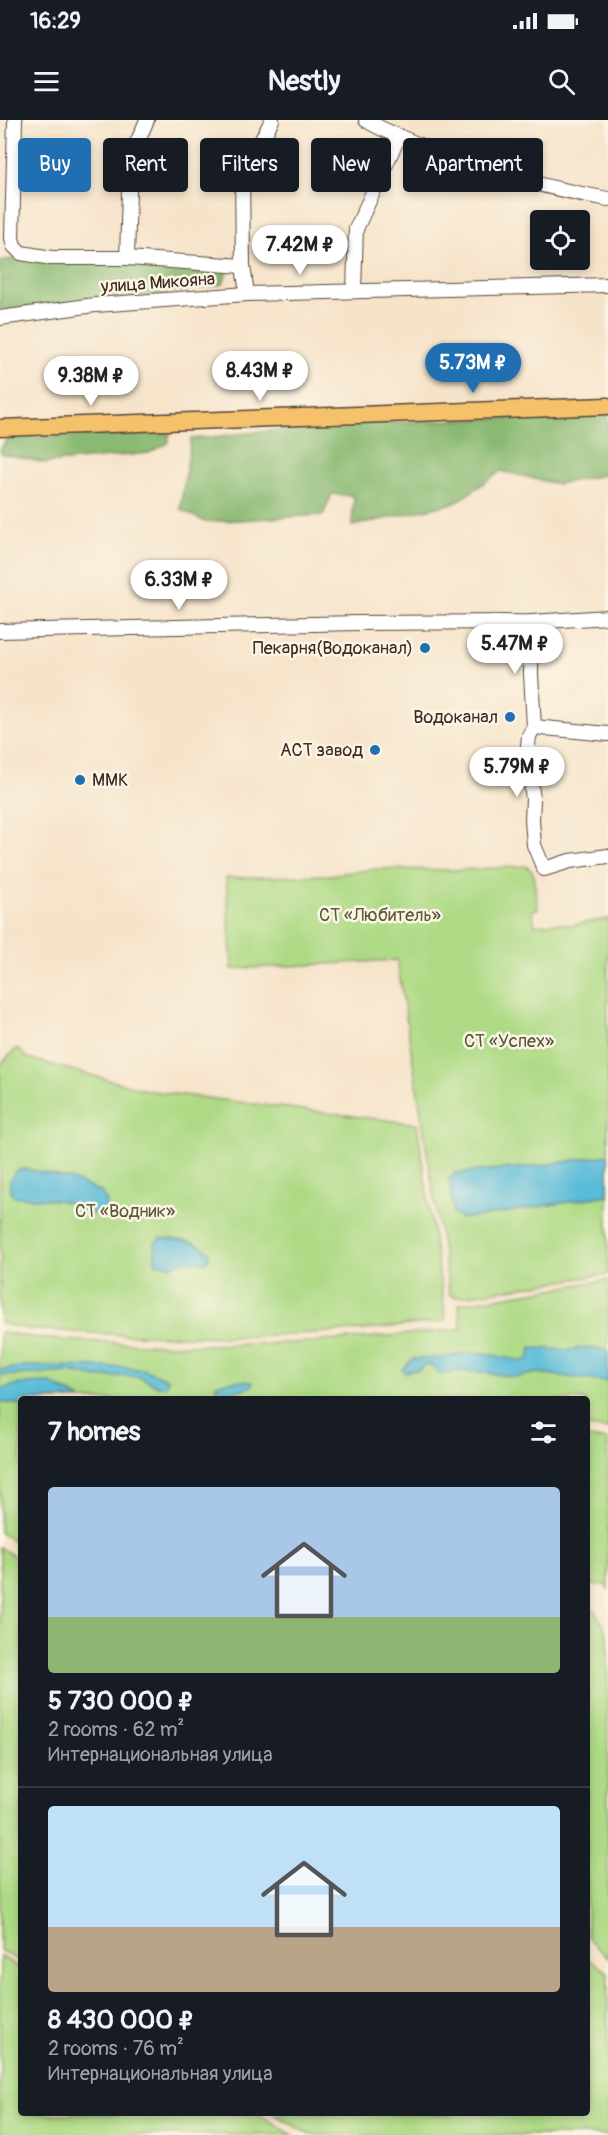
<!DOCTYPE html>
<html lang="en">
<head>
<meta charset="utf-8">
<style>
	:root { --surface:#171b24; --page:#242831; --text:#f1f3f6; --muted:#9ea1a6; --line:#363941; --accent:#1f6fb2 }
	body { margin:0; font-family:Pangolin,sans-serif; background:var(--page); color:var(--text); height:100vh; display:flex; flex-direction:column; font-size:22px; white-space:nowrap }
	* { box-sizing:border-box; margin:0 }
	p { font-size:20px; color:var(--muted) }
	.icon { flex:none; width:33px; height:33px; fill:none; stroke:currentColor; stroke-width:2; stroke-linecap:round; stroke-linejoin:round }
	.map { position:relative; flex:1; overflow:hidden }
	.panel { position:absolute; left:18px; top:1276px; width:572px; height:720px; display:flex; flex-direction:column; background:var(--surface); border-radius:6px; box-shadow:0 3px 9px #0003 }
	.panel>* { flex:none }
	.top-card { position:absolute; left:18px; top:18px; width:573px; height:54px; display:flex; gap:12px }
	.buttons { position:absolute; left:530px; top:90px; display:grid; gap:12px }
	.buttons a { display:grid; place-items:center; width:60px; height:60px; border-radius:6px; background:var(--surface); box-shadow:0 3px 9px #0003; font-size:30px }
	.price { position:absolute; translate:-50% -51px; padding:0 14px; border-radius:21px; background:#fff; color:#222; font-size:20px; line-height:39px; filter:drop-shadow(0 2px 3px #0008) }
	.price::after { content:''; position:absolute; left:50%; top:36px; width:18px; height:14px; margin-left:-9px; background:inherit; clip-path:polygon(0 0,100% 0,50% 100%) }
	.price.current { background:var(--accent); color:#fff }
	ul { padding:0; list-style:none }
	li { display:grid; align-content:center; gap:12px; height:318px; padding:0 30px }
	li+li { border-top:2px solid var(--line) }
	li span { display:grid; place-items:center; height:186px; border-radius:6px; color:#555 }
	li>.icon { margin-inline-start:auto }
	span .icon { width:108px; height:108px; fill:#fffc; stroke-width:1 }
	li b { font-size:26px }
	h2 { display:flex; justify-content:space-between; align-items:center; height:72px; padding:0 30px; font-size:26px }
	.chip { padding:0 21px; border-radius:6px; background:var(--surface); box-shadow:0 3px 9px #0003; font-size:21px; line-height:54px }
	.chip.current { background:var(--accent); color:#fff }
	.status { display:flex; justify-content:space-between; align-items:center; height:42px; padding:0 30px; background:var(--surface); direction:ltr }
	.status svg { height:16px; fill:currentColor }
	header { display:flex; justify-content:space-between; align-items:center; height:78px; padding:0 30px; background:var(--surface); font-size:27px; font-weight:700 }
	.map>svg:first-child { display:block }
	.green { fill:#aeda85; stroke:#748252; stroke-width:1.5 }
	.forest { fill:#8aba72; stroke:#627248; stroke-width:1.5 }
	.water { fill:#59bbd8; stroke:#4a727b; stroke-width:1.5 }
	.lines { fill:none; stroke-linecap:round; stroke-linejoin:round }
	.minor-casing { stroke:#574638; stroke-width:16 }
	.major-casing { stroke:#574638; stroke-width:19 }
	.minor { stroke:#fff; stroke-width:14 }
	.major { stroke:#f5c16b; stroke-width:16 }
	.poi-dot { fill:#1f6fb2; stroke:#fcf5e5; stroke-width:2 }
	.labels { text-anchor:middle; dominant-baseline:central; stroke-width:5; stroke-linejoin:round; paint-order:stroke }
	.street-label { font-size:18px; fill:#3b2a1e; stroke:#fcf5e5 }
	.poi-label { font-size:18px; fill:#3b2a1e; stroke:#fcf5e5; text-anchor:end }
	.park-label { font-size:18px; fill:#585638; stroke:#fcf5e5 }
</style>
</head>
<body>
<div class="status"><b>16:29</b><svg viewBox="0 0 49 12"><path d="M0 12V9h3v3zM5 12V6h3v6zM10 12V3h3v9zM15 12V0h3v12zM26 1h20v11H26zM47 4h2v5h-2z"/></svg></div>
<header><svg class="icon" aria-label="menu" viewBox="0 0 24 24"><path d="M4 6h16M4 12h16M4 18h16"/></svg>Nestly<svg class="icon" aria-label="search" viewBox="0 0 24 24"><circle cx="10" cy="10" r="6"/><path d="M15 15l6 6"/></svg></header>
<div class="map">
<svg width="608" height="2015" viewBox="0 0 608 2015">
	<rect width="100%" height="100%" fill="#fcf5e5"/>
	<filter id="ink" filterUnits="userSpaceOnUse"><feTurbulence type="fractalNoise" baseFrequency=".0167" numOctaves="2"/><feDisplacementMap in="SourceGraphic" scale="12" xChannelSelector="R" yChannelSelector="G"/><feConvolveMatrix kernelMatrix="1 2 1 2 8 2 1 2 1" color-interpolation-filters="sRGB"/></filter>
	<filter id="wash" filterUnits="userSpaceOnUse"><feTurbulence type="fractalNoise" baseFrequency=".008" numOctaves="4" result="noise"/><feDisplacementMap in="SourceGraphic" scale="24" xChannelSelector="R" yChannelSelector="G"/><feGaussianBlur stdDeviation="1.35" result="paint"/><feColorMatrix in="noise" values="0 0 0 0 0 0 0 0 0 0 0 0 0 0 0 0 0 1.4 0 .05"/><feComposite in="paint" operator="in"/></filter>
	<g filter="url(#wash)">
		<rect width="100%" height="100%" fill="#f6e4ca"/>
		<g class="green">
			<polygon points="526,746 533,752 538,789 532,790 535,805 556,803 572,805 608,799 608,1154 457,1177 451,1176 449,1171 397,840 232,849 226,758 330,755 376,749 460,750"/>
			<polygon points="17,928 27,938 150,971 417,1004 446,1201 363,1210 240,1217 127,1215 27,1209 0,1203 0,945"/>
			<path d="M608,1160V1309L587,1307L586,1280H21V1427L0,1412V1212C40,1220 82,1221 123,1223C236,1229 348,1221 461,1209L459,1184Z"/>
			<polygon points="586,1318 608,1320 608,1471 606,1465 587,1464"/>
			<polygon points="0,1427 21,1441 21,1842 0,1830"/>
			<polygon points="586,1479 603,1504 608,1518 608,1838 587,1818"/>
			<polygon points="0,1836 21,1849 21,1994 258,1994 293,2015 0,2015"/>
			<polygon points="587,1838 608,1853 608,2015 310,2015 274,1994 586,1994"/>
		</g>
		<g class="forest">
			<polygon points="20,138 128,142 227,151 223,164 151,175 0,190 0,141"/>
			<polygon points="608,295 608,354 557,364 501,351 455,383 352,406 354,376 332,374 323,395 205,402 180,389 191,319 337,304"/>
			<polygon points="170,313 168,323 149,333 45,343 2,334 0,329 9,317"/>
		</g>
		<g class="water">
			<polygon points="608,1035 608,1075 485,1096 462,1099 454,1094 449,1060 455,1053 537,1046"/>
			<path d="M27,1049L70,1059L101,1072L107,1083L105,1090L96,1094L87,1093C70,1076 35,1080 13,1076C7,1065 9,1059 17,1050Z"/>
			<path d="M161,1118C175,1120 199,1120 209,1132V1139L205,1142L183,1141L172,1146L155,1143V1123Z"/>
			<polygon points="586,1227 608,1231 608,1262 538,1253 517,1257 478,1252 458,1251 442,1255 438,1253 434,1247 428,1244 418,1250 404,1252 402,1249 413,1239 439,1238 463,1234 485,1233 521,1241 529,1239 531,1228 570,1230"/>
			<polygon points="24,1246 124,1247 145,1250 168,1259 166,1266 158,1266 140,1257 123,1256 98,1258 70,1252 0,1256 0,1250"/>
			<path d="M235,1261L253,1262L252,1266C238,1272 230,1272 216,1268V1264Z"/>
			<polygon points="50,1263 81,1279 21,1280 21,1285 0,1282 0,1269 20,1264"/>
		</g>
	</g>
	<g filter="url(#ink)">
		<g class="lines">
			<g class="minor-casing">
				<g id="minor">
					<polyline points="15,0 12,118 14,126 21,133 52,138 127,138 243,146"/>
					<path d="M366,0C380,9 396,15 412,22C474,49 541,67 608,79"/>
					<polyline points="127,138 130,38 147,0"/>
					<polyline points="354,170 356,109 399,16"/>
					<polyline points="247,174 243,146 242,49 245,41 257,29 272,0"/>
					<polyline points="0,198 95,185 247,174 608,165"/>
					<polyline points="532,502 531,554 534,607 529,616 527,636 533,679 532,700 534,725 544,749 570,741 608,736"/>
					<polyline points="0,511 358,503 532,502 608,497"/>
					<polyline points="534,607 608,614"/>
				</g>
			</g>
			<g class="major-casing">
				<polyline id="major" points="0,308 608,286"/>
			</g>
			<use href="#minor" class="minor"/>
			<use href="#major" class="major"/>
		</g>
	</g>
	<g class="poi-dot">
		<circle cx="425" cy="528" r="6"/>
		<circle cx="510" cy="597" r="6"/>
		<circle cx="375" cy="630" r="6"/>
		<circle cx="80" cy="660" r="6"/>
	</g>
	<g class="labels">
		<g class="street-label">
			<text transform="translate(158 163) rotate(-4)">улица Микояна</text>
		</g>
		<g class="poi-label">
			<text x="413" y="528">Пекарня(Водоканал)</text>
			<text x="498" y="597">Водоканал</text>
			<text x="363" y="630">АСТ завод</text>
			<text x="92" y="660" text-anchor="start">ММК</text>
		</g>
		<g class="park-label">
			<text x="380" y="795">СТ «Любитель»</text>
			<text x="509" y="921">СТ «Успех»</text>
			<text x="125" y="1091">СТ «Водник»</text>
		</g>
	</g>
</svg>
<div class="buttons">
<a><svg class="icon" aria-label="locate" viewBox="0 0 24 24"><circle cx="12" cy="12" r="6"/><path d="M12 2v4M12 18v4M2 12h4M18 12h4"/></svg></a>
</div>
<b class="price" style="left:300px;top:156px">7.42M ₽</b>
<b class="price current" style="left:473px;top:274px">5.73M ₽</b>
<b class="price" style="left:260px;top:282px">8.43M ₽</b>
<b class="price" style="left:91px;top:287px">9.38M ₽</b>
<b class="price" style="left:179px;top:491px">6.33M ₽</b>
<b class="price" style="left:515px;top:555px">5.47M ₽</b>
<b class="price" style="left:517px;top:678px">5.79M ₽</b>
<div class="top-card">
<a class="chip current">Buy</a>
<a class="chip">Rent</a>
<a class="chip">Filters</a>
<a class="chip">New</a>
<a class="chip">Apartment</a>
</div>
<section class="panel">
<h2>7 homes<svg class="icon" aria-label="filters" viewBox="0 0 24 24"><path d="M4 7h16M4 17h16"/><circle cx="9" cy="7" r="2"/><circle cx="15" cy="17" r="2"/></svg></h2>
<ul>
<li><span style="background:linear-gradient(#a9c7e8 70%,#8fb573 0)"><svg class="icon" aria-label="home" viewBox="0 0 24 24"><path d="M3 11l9-7 9 7M6 9v11h12V9"/></svg></span><div><b>5 730 000 ₽</b><p>2 rooms · 62 m²</p><p>Интернациональная улица</p></div></li>
<li><span style="background:linear-gradient(#bfe0f5 65%,#b9a48a 0)"><svg class="icon" aria-label="home" viewBox="0 0 24 24"><path d="M3 11l9-7 9 7M6 9v11h12V9"/></svg></span><div><b>8 430 000 ₽</b><p>2 rooms · 76 m²</p><p>Интернациональная улица</p></div></li>
</ul>
</section>
</div>
</body>
</html>
